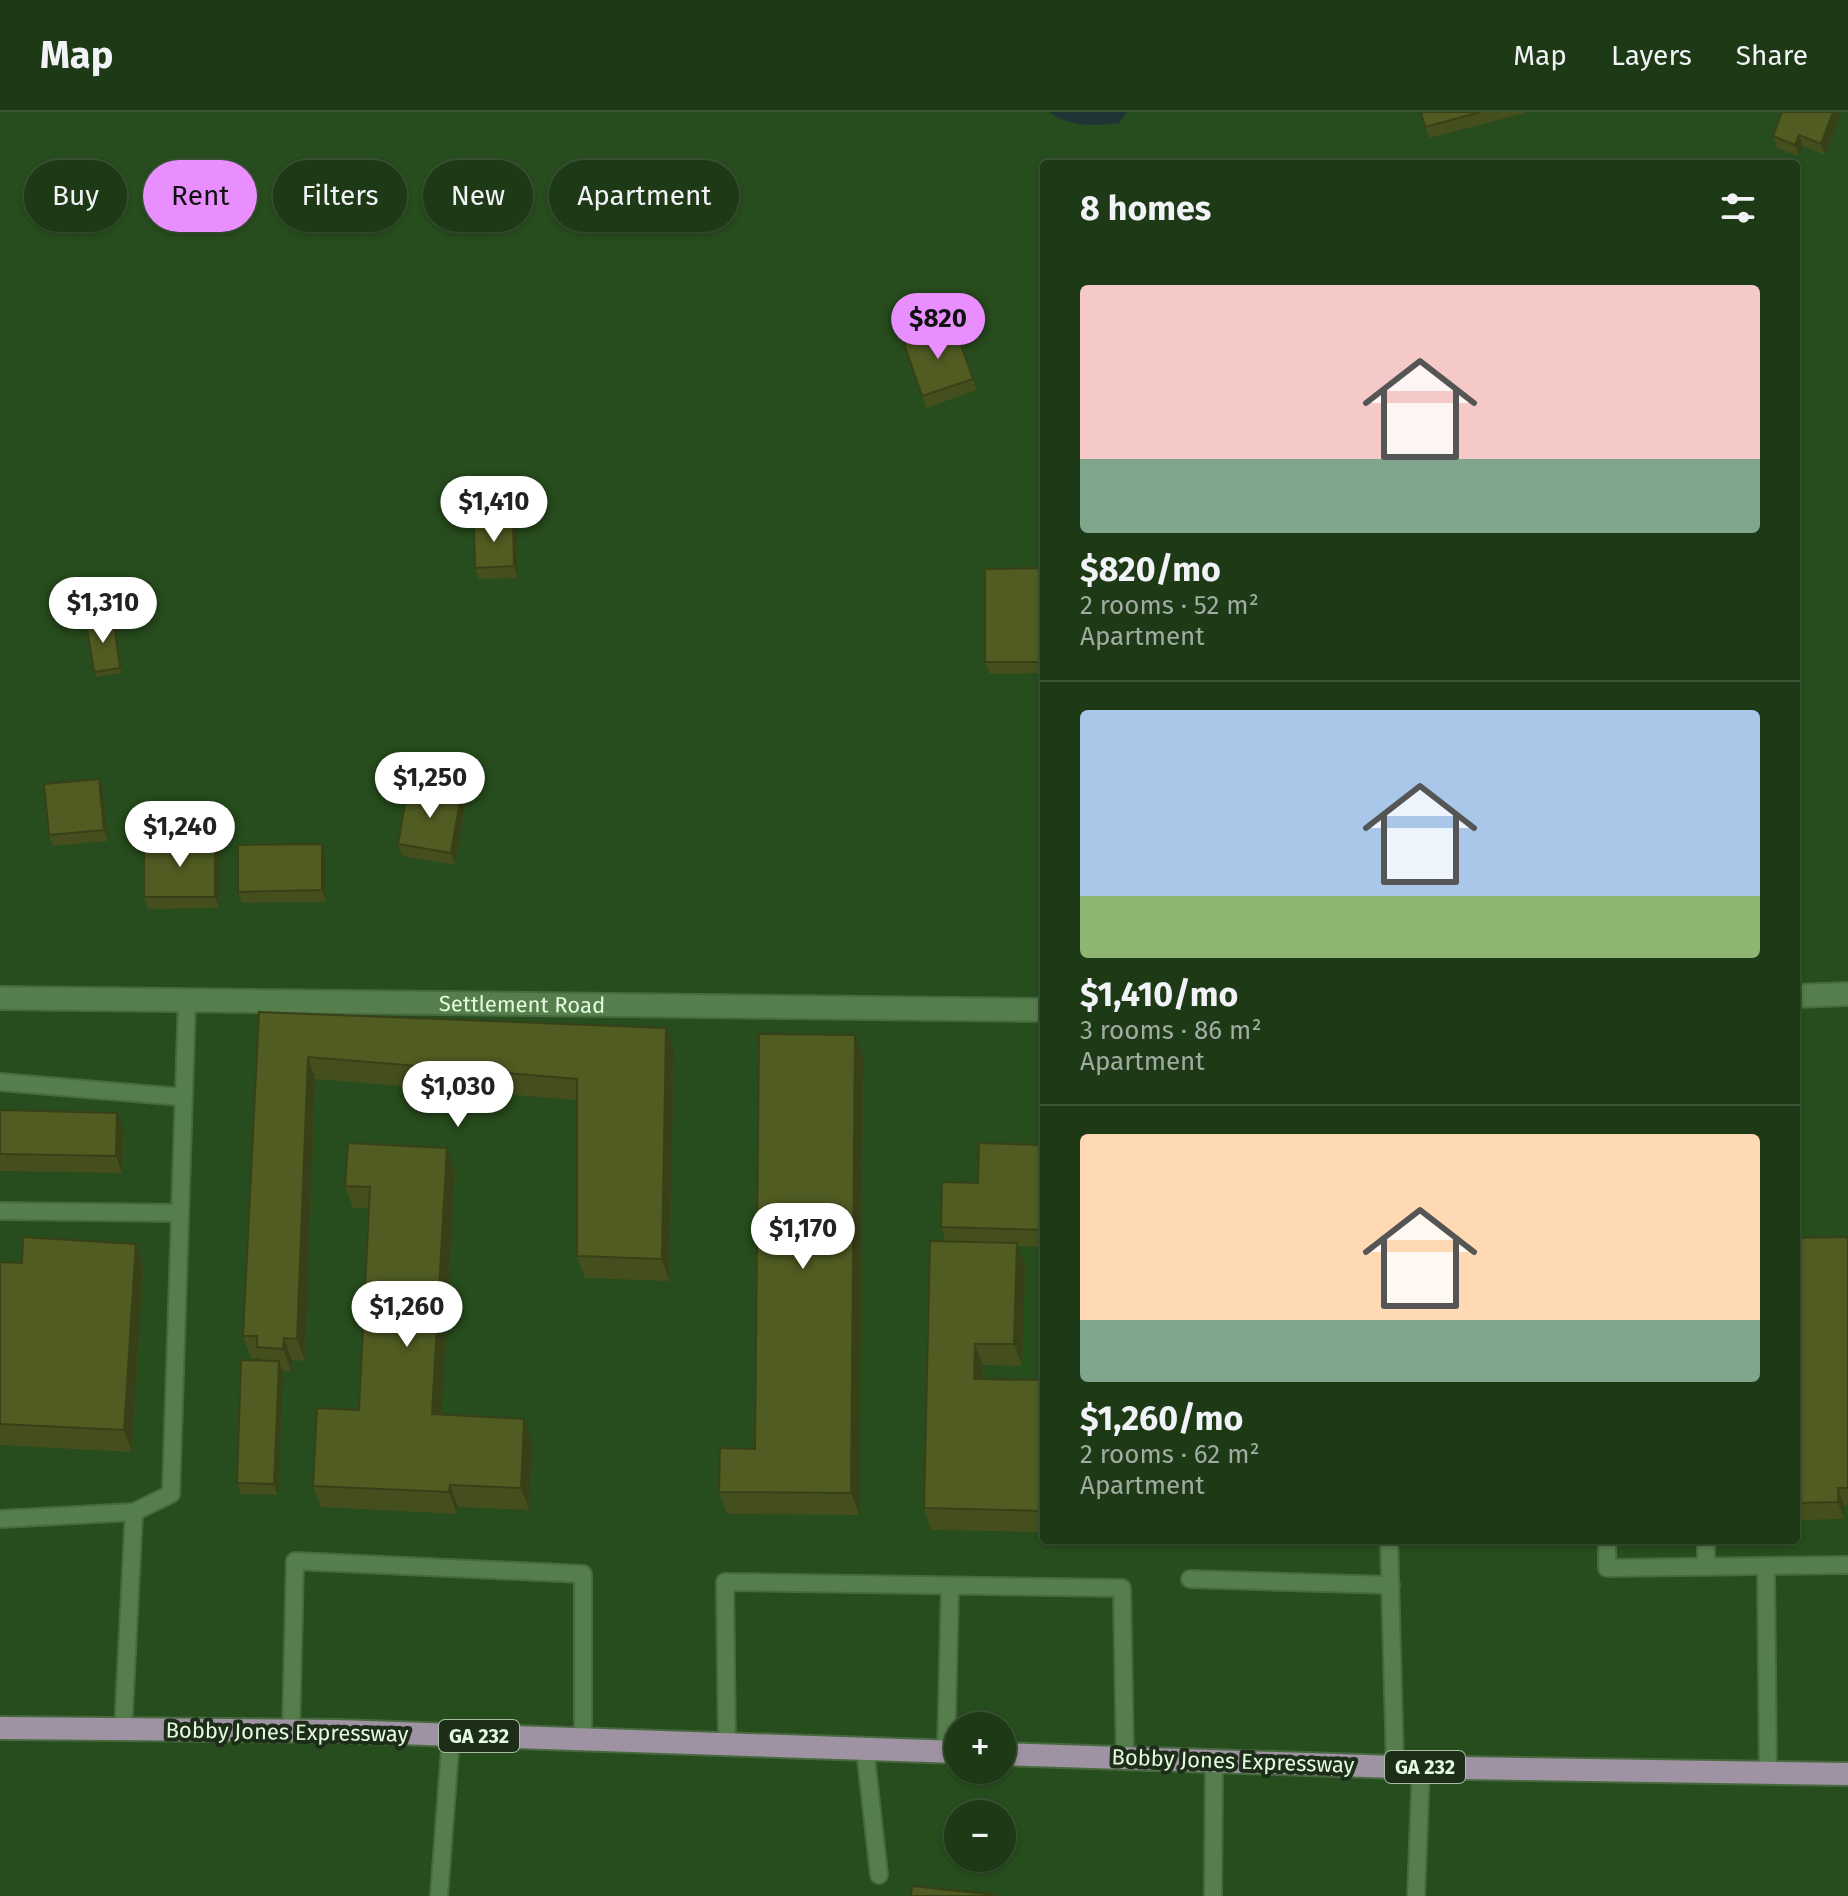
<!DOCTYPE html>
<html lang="en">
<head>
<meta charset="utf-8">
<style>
	:root { --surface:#1d3916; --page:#25401f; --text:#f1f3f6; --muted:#a0aca1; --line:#3b5335; --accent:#e88eff }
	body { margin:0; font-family:"Fira Sans",sans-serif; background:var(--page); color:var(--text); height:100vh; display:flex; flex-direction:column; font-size:30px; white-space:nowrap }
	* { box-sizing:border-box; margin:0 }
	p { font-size:26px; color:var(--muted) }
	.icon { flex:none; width:44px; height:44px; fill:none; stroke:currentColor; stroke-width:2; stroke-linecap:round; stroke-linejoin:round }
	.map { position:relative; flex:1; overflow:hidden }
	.side { position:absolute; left:1040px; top:48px; width:760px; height:1384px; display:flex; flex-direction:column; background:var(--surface); border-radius:8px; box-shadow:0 2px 6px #0004,0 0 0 2px var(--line) }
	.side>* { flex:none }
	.hud { position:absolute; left:24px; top:48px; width:760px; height:72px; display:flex; gap:16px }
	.fabs { position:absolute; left:944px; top:1600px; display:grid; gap:16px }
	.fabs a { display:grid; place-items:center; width:72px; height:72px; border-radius:50%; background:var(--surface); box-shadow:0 2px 6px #0004,0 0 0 2px var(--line); font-size:40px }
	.price { position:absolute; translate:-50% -68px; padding:0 18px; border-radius:28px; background:#fff; color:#222; font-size:26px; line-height:52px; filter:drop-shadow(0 2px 4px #0008) }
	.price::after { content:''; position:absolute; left:50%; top:48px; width:24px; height:18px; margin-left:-12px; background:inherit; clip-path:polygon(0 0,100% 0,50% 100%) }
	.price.on { background:var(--accent); color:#111 }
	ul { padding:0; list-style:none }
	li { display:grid; align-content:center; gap:16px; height:424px; padding:0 40px }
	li+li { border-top:2px solid var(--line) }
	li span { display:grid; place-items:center; height:248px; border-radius:8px; color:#555 }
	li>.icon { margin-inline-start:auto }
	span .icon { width:144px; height:144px; fill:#fffc; stroke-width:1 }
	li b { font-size:34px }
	h2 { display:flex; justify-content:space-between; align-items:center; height:96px; padding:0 40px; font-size:34px }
	.chip { padding:0 28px; border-radius:36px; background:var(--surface); box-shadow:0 2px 6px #0004,0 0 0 2px var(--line); font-size:28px; line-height:72px }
	.chip.on { background:var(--accent); color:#111 }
	header { display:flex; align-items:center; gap:48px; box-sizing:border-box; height:112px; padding:0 40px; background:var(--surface); border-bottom:2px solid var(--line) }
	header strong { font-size:38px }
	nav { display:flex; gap:44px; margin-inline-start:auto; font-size:28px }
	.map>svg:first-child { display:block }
	.water { fill:#1f3435 }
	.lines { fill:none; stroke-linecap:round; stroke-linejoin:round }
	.service-casing { stroke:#48693f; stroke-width:20 }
	.minor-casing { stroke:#48693f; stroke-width:26 }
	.primary-casing { stroke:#48693f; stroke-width:26 }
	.service { stroke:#567d4c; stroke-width:16 }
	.minor { stroke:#567d4c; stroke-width:22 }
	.primary { stroke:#9f92a2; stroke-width:22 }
	.wall { fill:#454f1d }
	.shaded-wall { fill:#384018 }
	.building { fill:#505c22; stroke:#384018; stroke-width:2 }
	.labels { text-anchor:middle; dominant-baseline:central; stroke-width:8; stroke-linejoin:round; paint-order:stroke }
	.shield { fill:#1c2d18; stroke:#a8bca3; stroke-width:2 }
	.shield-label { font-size:20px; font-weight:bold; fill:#e4fade }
	.street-label { font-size:22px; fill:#e4fade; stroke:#1c2d18 }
</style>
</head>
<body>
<header>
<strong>Map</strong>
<nav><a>Map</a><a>Layers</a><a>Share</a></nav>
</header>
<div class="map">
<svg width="1848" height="1784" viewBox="0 0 1848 1784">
	<rect width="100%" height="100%" fill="#274c1d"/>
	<path class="water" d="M1049,0H1127L1119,11C1092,14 1071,15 1049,0Z"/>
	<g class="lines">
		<g class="service-casing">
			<g id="service">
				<polyline points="0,970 182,985"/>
				<polyline points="0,1099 180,1101"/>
				<polyline points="0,1407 134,1400"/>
				<polyline points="1389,1428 1395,1655"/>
				<polyline points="1607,1428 1607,1456 1848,1453"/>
				<polyline points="1706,1428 1706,1455"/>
				<polyline points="1766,1454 1768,1661"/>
				<polyline points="1190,1467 1391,1473"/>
				<polyline points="123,1619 134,1400 171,1382 187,887"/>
				<polyline points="291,1620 295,1449 583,1462 583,1627"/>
				<polyline points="727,1632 725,1470 1122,1476 1125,1646"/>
				<polyline points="865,1637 879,1763"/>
				<polyline points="946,1640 950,1474"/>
				<polyline points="439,1784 451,1623"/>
				<polyline points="1213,1784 1214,1648"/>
				<polyline points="1416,1784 1421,1655"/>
			</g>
		</g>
		<g class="minor-casing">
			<g id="minor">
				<polyline points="1796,884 1848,882"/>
				<path id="s1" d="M0,886L1044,898"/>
			</g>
		</g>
		<g class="primary-casing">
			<g id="primary">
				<polyline points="0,1616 337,1619 958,1640"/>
				<polyline points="1002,1642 1395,1655 1848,1662"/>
			</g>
		</g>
		<use href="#service" class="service"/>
		<use href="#minor" class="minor"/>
		<use href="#primary" class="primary"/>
	</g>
	<g class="wall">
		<polygon points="1421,0 1524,0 1525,1 1429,26"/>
		<polygon points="1841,0 1825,43 1803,34 1799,44 1777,36 1773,24"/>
		<polygon points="954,213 977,278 926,296 904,231"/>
		<polygon points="513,408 517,420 518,466 479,467 475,456"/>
		<polygon points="1044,458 1044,561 990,562 985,550"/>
		<polygon points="113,506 115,511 122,561 96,565 94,560"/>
		<polygon points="103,678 108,729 53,734 49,723"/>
		<polygon points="461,683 465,694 455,753 402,744 398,732"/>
		<polygon points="219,740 219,796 148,797 144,785"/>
		<polygon points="326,743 326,790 242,791 238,780"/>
		<polygon points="259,900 666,916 674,937 669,1169 585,1166 577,1144 577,988 315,967 305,1249 292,1248 291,1259 282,1258 278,1383 241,1382 237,1371 262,1249 260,1246 251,1246 243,1224"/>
		<polygon points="863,945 859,1403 727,1402 719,1380 755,1337"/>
		<polygon points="0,998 123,1017 122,1061 0,1059"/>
		<polygon points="1044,1033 1044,1135 1018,1134 1025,1153 1022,1254 983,1253 983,1267 1044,1268 1044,1420 931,1418 924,1396 946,1130 941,1115 978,1071"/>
		<polygon points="447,1036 455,1058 441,1303 532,1329 529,1398 458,1395 457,1402 321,1395 313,1374 359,1298 369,1096 353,1096 345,1074"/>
		<polygon points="1848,1125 1848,1393 1844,1393 1844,1407 1796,1408 1796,1126"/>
		<polygon points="136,1132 143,1153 132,1340 0,1333 0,1150 22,1151"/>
	</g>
	<g class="shaded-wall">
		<polygon points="1833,0 1841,0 1825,43 1821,32"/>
		<polygon points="1799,23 1803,34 1799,44 1795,33"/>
		<polygon points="513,408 517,420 518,466 514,454"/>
		<polygon points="113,506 115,511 122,561 120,556"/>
		<polygon points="99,667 103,678 108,729 104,718"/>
		<polygon points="461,683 465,694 455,753 451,741"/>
		<polygon points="215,729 219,740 219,796 215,785"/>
		<polygon points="322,732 326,743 326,790 322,778"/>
		<polygon points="666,916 674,937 669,1169 662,1147"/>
		<polygon points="855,923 863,945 859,1403 851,1381"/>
		<polygon points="308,945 315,967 305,1249 297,1227"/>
		<polygon points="117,1001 123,1017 122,1061 116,1044"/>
		<polygon points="447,1036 455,1058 440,1324 432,1302"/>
		<polygon points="1017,1131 1025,1153 1022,1254 1014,1232"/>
		<polygon points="136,1132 143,1153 132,1340 124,1318"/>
		<polygon points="284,1226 292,1248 291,1259 283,1237"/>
		<polygon points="975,1232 983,1253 982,1289 974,1267"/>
		<polygon points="279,1249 283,1260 278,1383 274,1372"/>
		<polygon points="524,1307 532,1329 529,1398 521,1376"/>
		<polygon points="450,1373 458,1395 457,1402 449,1380"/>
		<polygon points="1838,1376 1844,1393 1844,1407 1838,1390"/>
	</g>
	<g class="building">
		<polygon points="1421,0 1481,0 1425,15"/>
		<polygon points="1782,0 1833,0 1821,32 1799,23 1795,33 1773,24"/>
		<polygon points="954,213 973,267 922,284 904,231"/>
		<polygon points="513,408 514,454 475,456 474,409"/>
		<polygon points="1043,456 1044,550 985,550 985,457"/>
		<polygon points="113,506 120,556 94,560 86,510"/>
		<polygon points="99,667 104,718 49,723 44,672"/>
		<polygon points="408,675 461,683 451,741 398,732"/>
		<rect x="144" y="729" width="71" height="56"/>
		<polygon points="322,732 322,778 238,780 238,733"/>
		<polygon points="259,900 666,916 662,1147 577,1144 577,967 308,945 297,1227 284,1226 283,1237 257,1235 257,1224 243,1224"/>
		<polygon points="759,922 855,923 851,1381 719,1380 720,1336 755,1337"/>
		<polygon points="0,998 117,1001 116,1044 0,1042"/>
		<polygon points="348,1031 447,1036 432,1302 524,1307 521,1376 450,1373 449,1380 313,1374 317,1296 359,1298 370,1075 345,1074"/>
		<polygon points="979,1031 1044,1033 1044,1118 941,1115 942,1070 978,1071"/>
		<polygon points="23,1125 136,1132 124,1318 0,1312 0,1150 22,1151"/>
		<polygon points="1848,1125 1848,1376 1838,1376 1838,1390 1796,1391 1796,1126"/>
		<polygon points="930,1129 1017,1131 1014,1232 975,1232 974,1267 1044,1268 1044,1399 924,1396"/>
		<polygon points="241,1248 279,1249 274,1372 237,1371"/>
		<polygon points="912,1774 995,1783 995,1784 911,1784"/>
	</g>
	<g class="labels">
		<g class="shield">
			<rect x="439" y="1608" width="80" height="32" rx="6"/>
			<rect x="1385" y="1639" width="80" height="32" rx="6"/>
		</g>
		<g class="shield-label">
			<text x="479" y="1624">GA 232</text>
			<text x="1425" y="1655">GA 232</text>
		</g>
		<g class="street-label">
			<text stroke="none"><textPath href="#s1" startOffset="522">Settlement Road</textPath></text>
			<text transform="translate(287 1620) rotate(1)">Bobby Jones Expressway</text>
			<text transform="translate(1233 1649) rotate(2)">Bobby Jones Expressway</text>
		</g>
	</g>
</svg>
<div class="fabs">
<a>+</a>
<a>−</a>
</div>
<b class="price on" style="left:938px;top:249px">$820</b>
<b class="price" style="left:494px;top:432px">$1,410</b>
<b class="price" style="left:103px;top:533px">$1,310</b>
<b class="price" style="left:430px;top:708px">$1,250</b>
<b class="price" style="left:180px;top:757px">$1,240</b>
<b class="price" style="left:458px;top:1017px">$1,030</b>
<b class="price" style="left:803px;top:1159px">$1,170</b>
<b class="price" style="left:407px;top:1237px">$1,260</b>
<div class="hud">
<a class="chip">Buy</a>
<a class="chip on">Rent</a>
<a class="chip">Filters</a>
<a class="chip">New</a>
<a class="chip">Apartment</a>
</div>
<section class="side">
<h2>8 homes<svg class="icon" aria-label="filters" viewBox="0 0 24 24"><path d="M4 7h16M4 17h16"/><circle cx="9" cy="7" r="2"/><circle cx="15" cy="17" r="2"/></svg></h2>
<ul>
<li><span style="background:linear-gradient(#f6c9c9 70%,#7fa58c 0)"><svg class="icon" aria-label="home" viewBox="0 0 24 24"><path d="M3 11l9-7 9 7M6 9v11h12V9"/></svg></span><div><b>$820/mo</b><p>2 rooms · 52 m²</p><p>Apartment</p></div></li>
<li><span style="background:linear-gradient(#a9c7e8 75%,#8fb573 0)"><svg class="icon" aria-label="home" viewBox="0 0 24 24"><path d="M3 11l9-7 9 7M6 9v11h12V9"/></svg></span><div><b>$1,410/mo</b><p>3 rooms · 86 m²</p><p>Apartment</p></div></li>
<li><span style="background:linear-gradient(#ffd9b3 75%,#7fa58c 0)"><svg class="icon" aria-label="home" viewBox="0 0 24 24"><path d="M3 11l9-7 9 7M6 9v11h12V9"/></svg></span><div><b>$1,260/mo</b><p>2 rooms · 62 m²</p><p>Apartment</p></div></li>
</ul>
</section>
</div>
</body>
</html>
